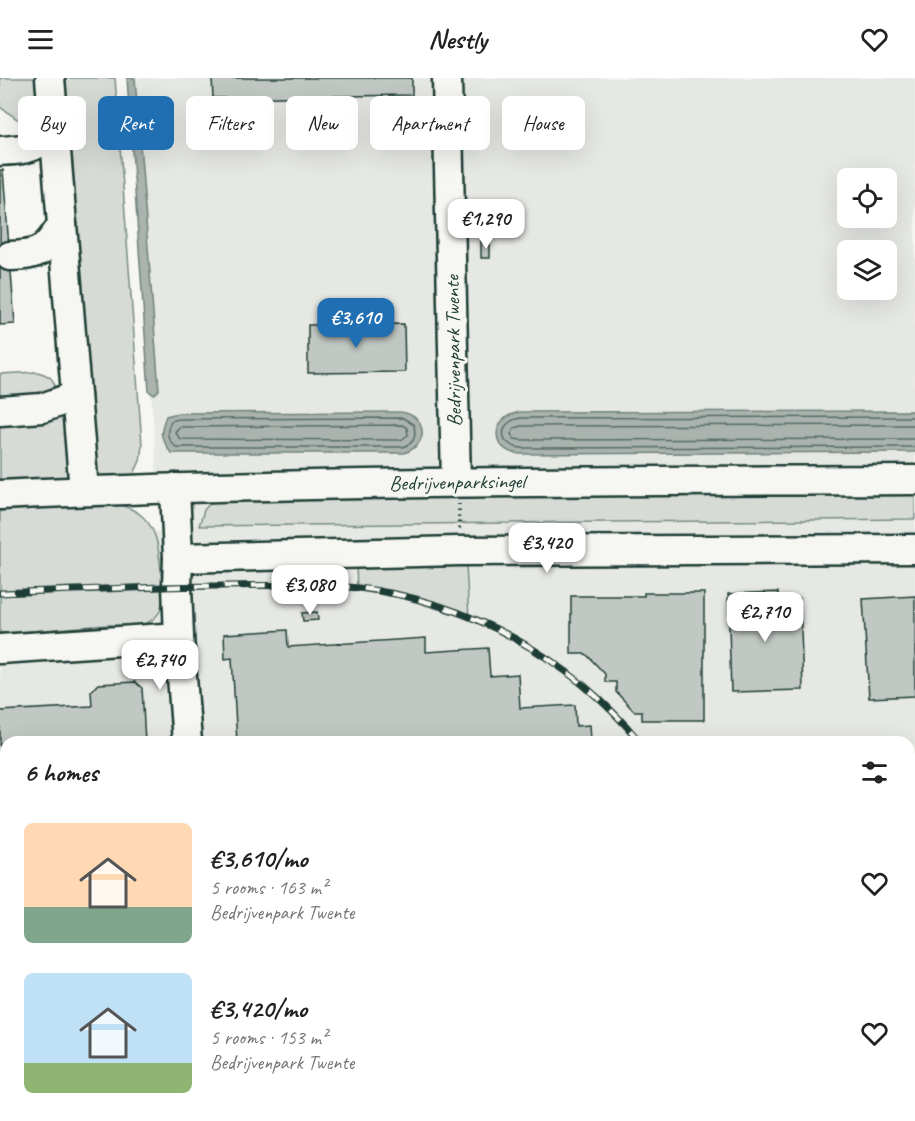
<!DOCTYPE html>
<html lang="en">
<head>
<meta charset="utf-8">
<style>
	:root { --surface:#fff; --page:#f2f2f2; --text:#222; --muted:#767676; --accent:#1f6fb2 }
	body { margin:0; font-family:Caveat,sans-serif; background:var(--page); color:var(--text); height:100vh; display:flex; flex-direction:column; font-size:22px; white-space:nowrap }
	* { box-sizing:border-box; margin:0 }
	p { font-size:20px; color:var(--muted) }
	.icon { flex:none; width:33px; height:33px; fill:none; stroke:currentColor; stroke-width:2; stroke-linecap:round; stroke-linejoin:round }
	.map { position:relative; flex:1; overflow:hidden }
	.drawer { position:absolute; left:0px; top:658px; width:915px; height:386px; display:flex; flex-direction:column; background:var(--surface); border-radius:18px 18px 0 0; box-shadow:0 6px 24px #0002 }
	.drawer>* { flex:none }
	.top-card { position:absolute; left:18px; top:18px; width:600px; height:54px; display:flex; gap:12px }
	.tools { position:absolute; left:837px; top:90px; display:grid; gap:12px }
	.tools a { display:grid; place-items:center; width:60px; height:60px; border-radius:9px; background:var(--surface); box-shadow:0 6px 24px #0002; font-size:30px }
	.price { position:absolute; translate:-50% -51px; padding:0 14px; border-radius:12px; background:#fff; color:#222; font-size:20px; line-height:39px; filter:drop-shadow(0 2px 3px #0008) }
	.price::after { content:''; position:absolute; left:50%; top:36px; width:18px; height:14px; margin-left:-9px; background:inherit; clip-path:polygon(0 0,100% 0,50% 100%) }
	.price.active { background:var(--accent); color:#fff }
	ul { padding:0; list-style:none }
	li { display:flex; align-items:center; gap:18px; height:150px; padding:0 24px }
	li span { display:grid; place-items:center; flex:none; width:168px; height:120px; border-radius:9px; color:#555 }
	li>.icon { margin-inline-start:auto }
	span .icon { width:72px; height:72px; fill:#fffc; stroke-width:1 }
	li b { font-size:26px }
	h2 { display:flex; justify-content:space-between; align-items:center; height:72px; padding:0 24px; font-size:26px }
	.tag { padding:0 21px; border-radius:9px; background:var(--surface); box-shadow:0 6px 24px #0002; font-size:21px; line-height:54px }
	.tag.active { background:var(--accent); color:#fff }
	header { display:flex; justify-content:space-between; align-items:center; height:78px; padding:0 24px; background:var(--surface); font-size:27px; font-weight:700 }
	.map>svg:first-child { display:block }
	.built { fill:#e6e8e4; fill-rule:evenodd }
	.green { fill:#d6dbd6; stroke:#7a8c85; stroke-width:1.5 }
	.water { fill:#aab3ae; stroke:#72847d; stroke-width:1.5 }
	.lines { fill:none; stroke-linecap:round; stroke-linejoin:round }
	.shore { stroke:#576c65; stroke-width:1.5 }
	.building { fill:#c1c8c3; stroke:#1f3d34; stroke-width:1.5 }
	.minor-casing { stroke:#1f3d34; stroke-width:33 }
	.path { stroke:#1f3d34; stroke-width:4; stroke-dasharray:1.5 4.5; stroke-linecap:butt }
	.minor { stroke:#f6f6f2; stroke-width:28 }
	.rail-casing { stroke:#1f3d34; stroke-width:7 }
	.rail { stroke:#f6f6f2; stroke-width:4.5; stroke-dasharray:14; stroke-linecap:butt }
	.labels { text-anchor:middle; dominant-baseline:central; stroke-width:6; stroke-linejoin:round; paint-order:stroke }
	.street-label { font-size:21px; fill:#1f3d34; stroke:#f6f6f2 }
</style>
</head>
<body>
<header><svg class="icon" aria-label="menu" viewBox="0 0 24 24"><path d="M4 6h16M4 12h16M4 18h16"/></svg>Nestly<svg class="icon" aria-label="heart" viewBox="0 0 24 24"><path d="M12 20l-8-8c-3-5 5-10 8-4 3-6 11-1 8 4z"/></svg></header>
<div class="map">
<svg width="915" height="1043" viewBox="0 0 915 1043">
	<rect width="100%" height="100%" fill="#f6f6f2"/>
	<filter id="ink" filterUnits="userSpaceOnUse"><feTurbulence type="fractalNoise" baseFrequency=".0167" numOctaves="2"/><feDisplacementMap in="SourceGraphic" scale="12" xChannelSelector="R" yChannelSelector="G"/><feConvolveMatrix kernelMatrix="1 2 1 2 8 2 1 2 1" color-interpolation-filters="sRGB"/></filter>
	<g filter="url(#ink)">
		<path class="built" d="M129,0H915V1043H0V467L161,453ZM848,100H886V140H848ZM848,172H886V212H848ZM6,664H909V1038H6Z"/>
		<g class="green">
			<polygon points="0,0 44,0 36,54 0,29"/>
			<polygon points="59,0 115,0 142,367 140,383 132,400 89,401"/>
			<path d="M37,294C51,297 55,302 57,316L0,320V296Z"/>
			<polygon points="71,337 74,402 0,406 0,342"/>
			<polygon points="915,414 915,441 199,448 204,432 215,419"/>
			<path d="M112,425C138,430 153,442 158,469C160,481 165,522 160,533C157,539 149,545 142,547C132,550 120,547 110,547C74,549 37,553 0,555V433Z"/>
			<polygon points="356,487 466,487 469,541 407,521 357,512"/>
		</g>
		<g class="water">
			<polygon points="127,0 135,0 159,312 154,317 149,313"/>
			<path d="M915,333V374L520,376C489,373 490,339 520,334Z"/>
			<path d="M397,334C426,334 432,366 404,375H171C160,359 159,356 166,338L178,335Z"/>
		</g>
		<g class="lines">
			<g class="shore">
				<path d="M915,339L521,340C498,343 497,367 521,370L915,369"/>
				<path d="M403,340L414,347C416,358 415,365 403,369H176C166,361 166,353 171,343L178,341Z"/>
				<polygon points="402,347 407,350 408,357 401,362 180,361 175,354 179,349"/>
				<polyline points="915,347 521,348 514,350 511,356 514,361 521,362 915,361"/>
			</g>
		</g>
		<g class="building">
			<polygon points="212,0 412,0 412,17 213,20"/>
			<polygon points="0,92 3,92 15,246 0,247"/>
			<polygon points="480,124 515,124 515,141 480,142"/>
			<rect x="481" y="163" width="9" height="17"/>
			<polygon points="404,246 405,294 308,295 308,247"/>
			<polygon points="778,514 778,520 800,520 803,612 731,614 728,516"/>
			<polygon points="644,515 704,515 704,642 642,642 642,633 634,633 616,614 616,604 605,604 605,596 586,576 571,576 571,518 644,518"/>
			<polygon points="915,518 915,618 869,620 863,521"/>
			<polygon points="317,534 318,542 303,543 302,535"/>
			<polygon points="287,552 288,569 426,560 426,574 488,570 490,598 518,596 520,630 575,627 576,648 590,647 591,664 237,664 232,580 225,581 224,556"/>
			<polygon points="135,604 142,610 145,664 6,664 6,748 0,748 0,633 92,628 91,613 98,606"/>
			<polygon points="6,809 6,925 0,925 0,810"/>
			<polygon points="915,886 915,1043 763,1043 763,1038 909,1038 909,887"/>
		</g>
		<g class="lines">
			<g class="minor-casing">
				<g id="minor">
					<polyline points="50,0 84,413"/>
					<polyline points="447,0 456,404"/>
					<path d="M0,73C32,71 42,71 53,39"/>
					<path d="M10,178C41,177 46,172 62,147"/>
					<polyline points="0,333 42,330 76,318"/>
					<polyline points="175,410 178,480 177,508 179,559 187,664"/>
					<path d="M0,417C305,403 610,403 915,402"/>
					<polyline points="178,480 459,473 915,471"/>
					<polyline points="0,571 179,559"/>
					<polyline points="239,1038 241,1043"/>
				</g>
			</g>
			<polyline class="path" points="459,451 459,426"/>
			<use href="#minor" class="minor"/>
			<g class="rail-casing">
				<g id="rail">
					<path d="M0,515C71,512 143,509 214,508C262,508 311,505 359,510C468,523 571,580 640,664"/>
					<polyline points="743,1038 743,1043"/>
				</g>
			</g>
			<use href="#rail" class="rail"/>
		</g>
	</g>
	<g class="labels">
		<g class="street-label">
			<text transform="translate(453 273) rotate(-91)">Bedrijvenpark Twente</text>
			<text transform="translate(457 404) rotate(-1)">Bedrijvenparksingel</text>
		</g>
	</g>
</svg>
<div class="tools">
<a><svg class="icon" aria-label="locate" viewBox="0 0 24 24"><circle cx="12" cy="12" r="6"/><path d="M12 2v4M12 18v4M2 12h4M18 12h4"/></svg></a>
<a><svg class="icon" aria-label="layers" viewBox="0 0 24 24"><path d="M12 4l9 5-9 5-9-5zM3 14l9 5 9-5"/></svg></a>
</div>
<b class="price" style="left:486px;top:172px">€1,290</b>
<b class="price active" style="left:356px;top:271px">€3,610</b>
<b class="price" style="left:547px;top:496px">€3,420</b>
<b class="price" style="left:310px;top:538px">€3,080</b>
<b class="price" style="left:765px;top:565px">€2,710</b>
<b class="price" style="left:160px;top:613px">€2,740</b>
<div class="top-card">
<a class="tag">Buy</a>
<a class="tag active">Rent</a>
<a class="tag">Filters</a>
<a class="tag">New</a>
<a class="tag">Apartment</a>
<a class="tag">House</a>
</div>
<section class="drawer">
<h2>6 homes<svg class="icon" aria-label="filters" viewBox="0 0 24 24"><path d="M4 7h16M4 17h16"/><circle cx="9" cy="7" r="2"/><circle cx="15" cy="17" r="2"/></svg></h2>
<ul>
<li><span style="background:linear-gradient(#ffd9b3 70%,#7fa58c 0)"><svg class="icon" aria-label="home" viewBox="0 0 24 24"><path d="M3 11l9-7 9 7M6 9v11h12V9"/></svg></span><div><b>€3,610/mo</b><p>5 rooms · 163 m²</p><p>Bedrijvenpark Twente</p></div><svg class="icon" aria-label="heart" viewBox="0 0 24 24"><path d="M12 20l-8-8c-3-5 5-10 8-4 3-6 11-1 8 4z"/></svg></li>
<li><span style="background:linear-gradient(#bfe0f5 75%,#8fb573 0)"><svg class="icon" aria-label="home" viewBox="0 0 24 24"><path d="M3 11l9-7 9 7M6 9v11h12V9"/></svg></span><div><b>€3,420/mo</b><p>5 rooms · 153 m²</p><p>Bedrijvenpark Twente</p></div><svg class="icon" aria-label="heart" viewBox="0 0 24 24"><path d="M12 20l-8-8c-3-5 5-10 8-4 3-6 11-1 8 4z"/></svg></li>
</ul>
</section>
</div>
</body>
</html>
